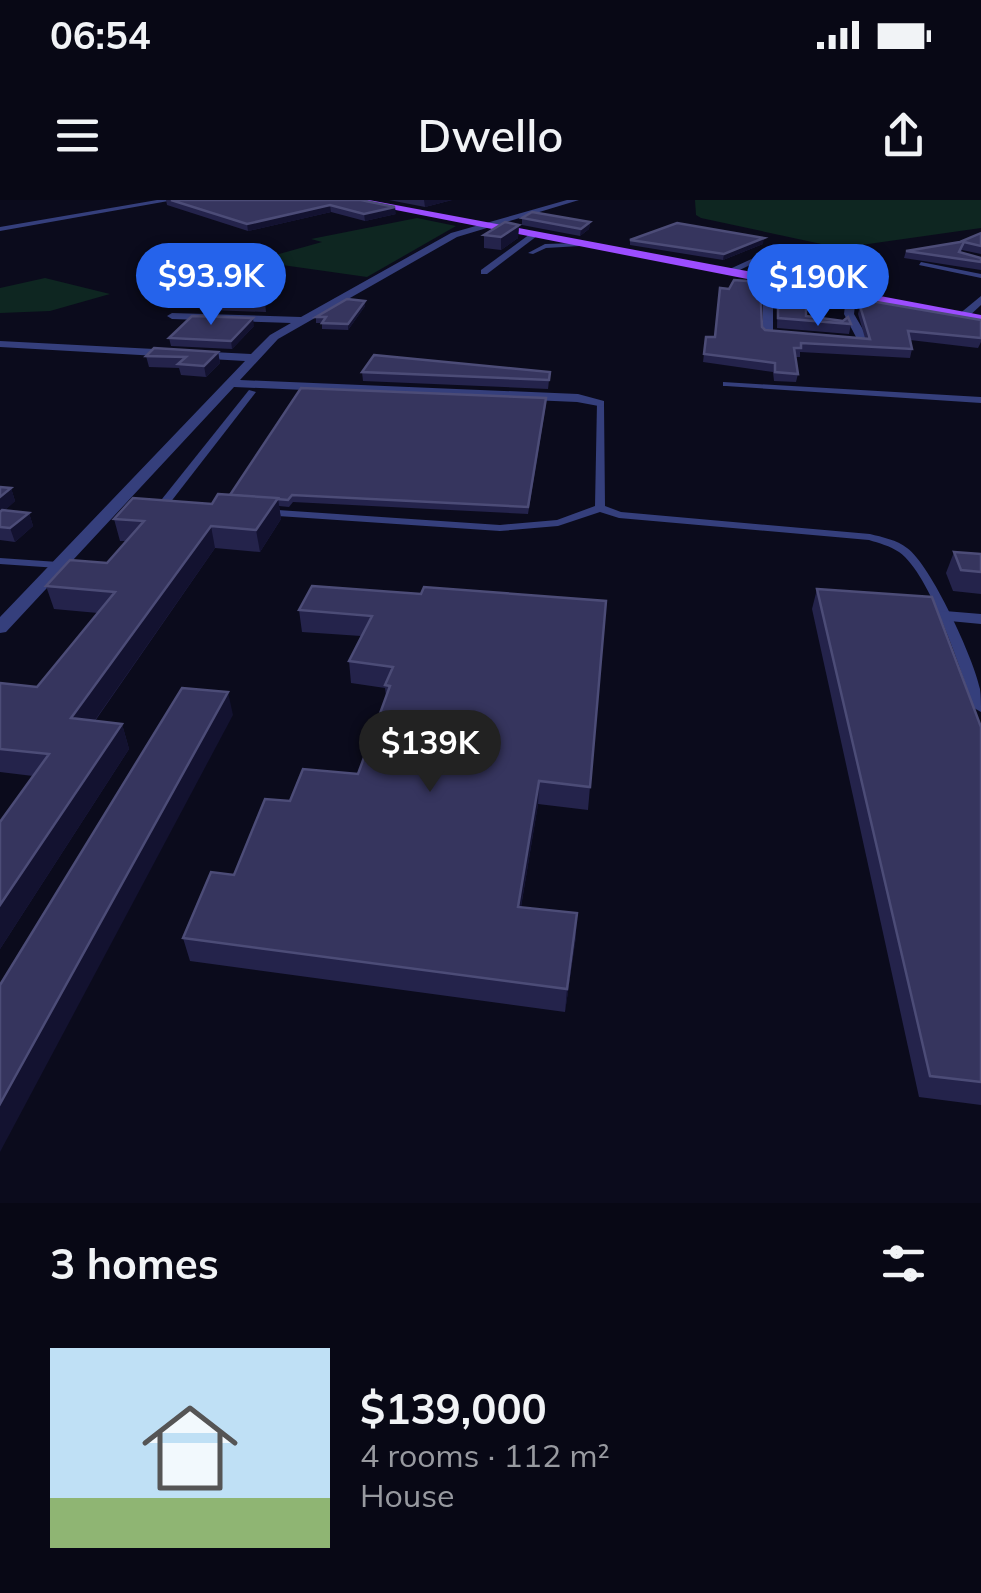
<!DOCTYPE html>
<html lang="en">
<head>
<meta charset="utf-8">
<style>
	:root { --surface:#080815; --page:#161622; --text:#f1f3f6; --muted:#989aa0; --line:#292934; --accent:#2563eb }
	body { margin:0; font-family:Mulish,sans-serif; background:var(--page); color:var(--text); height:100vh; display:flex; flex-direction:column; font-size:38px; white-space:nowrap }
	* { box-sizing:border-box; margin:0 }
	p { font-size:32px; color:var(--muted) }
	.icon { flex:none; width:55px; height:55px; fill:none; stroke:currentColor; stroke-width:2; stroke-linecap:round; stroke-linejoin:round }
	.map { position:relative; height:1003px; overflow:hidden }
	.drawer { display:flex; flex-direction:column; background:var(--surface); flex:1 }
	.drawer>* { flex:none }
	.price { position:absolute; translate:-50% -85px; padding:0 22px; border-radius:35px; background:var(--accent); color:#fff; font-size:32px; line-height:65px; filter:drop-shadow(0 2px 5px #0008) }
	.price::after { content:''; position:absolute; left:50%; top:60px; width:30px; height:22px; margin-left:-15px; background:inherit; clip-path:polygon(0 0,100% 0,50% 100%) }
	.price.active { background:#222; color:#fff }
	ul { padding:0; list-style:none }
	li { display:flex; align-items:center; gap:30px; height:250px; padding:0 50px }
	li+li { border-top:2px solid var(--line) }
	li span { display:grid; place-items:center; flex:none; width:280px; height:200px; border-radius:0px; color:#555 }
	li>.icon { margin-inline-start:auto }
	span .icon { width:120px; height:120px; fill:#fffc; stroke-width:1 }
	li b { font-size:42px }
	h2 { display:flex; justify-content:space-between; align-items:center; height:120px; padding:0 50px; font-size:42px }
	.status { display:flex; justify-content:space-between; align-items:center; height:70px; padding:0 50px; background:var(--surface); direction:ltr }
	.status svg { height:28px; fill:currentColor }
	header { display:flex; justify-content:space-between; align-items:center; height:130px; padding:0 50px; background:var(--surface); font-size:45px; font-weight:600 }
	.map>svg:first-child { display:block }
	.green { fill:#0e2621 }
	.lines { fill:none; stroke-linecap:round; stroke-linejoin:round }
	.lane { fill:#353f7c; fill-rule:evenodd }
	.street { fill:#353f7c; fill-rule:evenodd }
	.primary { fill:#9c4dff; fill-rule:evenodd }
	.wall { fill:#24234b }
	.shaded-wall { fill:#131230 }
	.building { fill:#36355e; stroke:#4c4c77; stroke-width:2.5 }
</style>
</head>
<body>
<div class="status"><b>06:54</b><svg viewBox="0 0 49 12"><path d="M0 12V9h3v3zM5 12V6h3v6zM10 12V3h3v9zM15 12V0h3v12zM26 1h20v11H26zM47 4h2v5h-2z"/></svg></div>
<header><svg class="icon" aria-label="menu" viewBox="0 0 24 24"><path d="M4 6h16M4 12h16M4 18h16"/></svg>Dwello<svg class="icon" aria-label="share" viewBox="0 0 24 24"><path d="M12 15V3M7 8l5-5 5 5M5 13v7h14v-7"/></svg></header>
<div class="map">
<svg width="981" height="1003" viewBox="0 0 981 1003">
	<rect width="100%" height="100%" fill="#0b0b1c"/>
	<g class="green">
		<polygon points="695,0 981,0 981,28 840,48 701,18 696,15"/>
		<polygon points="417,18 456,26 367,77 254,61 322,42 311,39"/>
		<polygon points="45,78 110,94 50,111 0,113 0,88"/>
	</g>
	<g class="lines">
		<g class="lane">
			<polygon points="578,43 580,46 546,48 533,54 528,53 545,44"/>
			<polygon points="921,62 981,74 981,78 919,65"/>
			<polygon points="723,182 981,197 981,203 726,186 723,186"/>
			<polygon points="249,190 256,192 166,308 158,308 158,304"/>
			<path d="M597,202L604,204L605,306L621,312L870,334C882,337 897,340 907,348C931,365 974,459 980,489C981,496 981,505 981,512L974,508C960,469 931,375 899,352C890,346 879,343 869,340L619,318L600,312L558,326L500,331L263,315L258,312L263,309L500,325L557,320L595,306Z"/>
			<polygon points="0,358 58,362 64,365 58,368 0,364"/>
		</g>
		<g class="street">
			<polygon points="157,0 174,0 0,31 0,27"/>
			<polygon points="567,0 579,0 457,37 278,139 240,180 578,194 604,201 604,207 577,202 234,187 6,432 0,433 0,417 245,161 0,147 0,141 251,154 270,135 291,123 172,119 167,116 172,113 301,117 451,33"/>
			<polygon points="530,34 537,36 487,74 481,74 481,70"/>
			<polygon points="769,51 776,53 729,75 721,73"/>
			<polygon points="776,80 781,83 773,91 773,131 795,135 795,139 763,133 763,90"/>
			<polygon points="851,94 856,97 854,114 869,140 863,143 836,143 836,139 856,137 844,114 846,97"/>
			<polygon points="981,96 981,105 966,119 958,119 958,115"/>
			<polygon points="945,411 981,414 981,424 939,420 936,416 939,412"/>
		</g>
		<polygon class="primary" points="345,0 369,0 981,115 981,125"/>
	</g>
	<g class="wall">
		<polygon points="166,0 361,0 396,14 365,21 331,12 248,31 167,5"/>
		<polygon points="389,0 452,0 425,7"/>
		<polygon points="522,18 590,22 589,29 580,36 522,25"/>
		<polygon points="519,25 518,38 501,50 484,48 484,35"/>
		<polygon points="981,33 981,54 962,50 960,52 981,58 981,70 904,58 906,51 960,42"/>
		<polygon points="630,40 763,44 723,60 630,45"/>
		<polygon points="778,84 806,116 851,124 849,134 777,128"/>
		<polygon points="206,100 265,102 266,112 208,110"/>
		<polygon points="365,101 365,106 348,130 322,129 322,123 316,123 316,117"/>
		<polygon points="860,106 981,120 981,142 978,148 910,140 912,149 910,158 800,152 800,157 795,157 798,174 796,182 774,181 773,172 703,162 706,137 715,137 762,127 765,130 865,138 858,114"/>
		<polygon points="254,126 232,149 171,146 169,138"/>
		<polygon points="218,152 220,163 206,177 181,175 179,168 149,167 146,156"/>
		<polygon points="362,172 550,172 548,189 363,181"/>
		<polygon points="546,204 528,314 293,302 289,307 279,306 281,319 260,352 215,348 95,521 122,524 129,549 0,749 0,622 33,576 0,572 0,483 37,487 98,413 54,409 46,386 107,363 126,341 120,341 114,319 212,304 230,295"/>
		<polygon points="0,287 11,288 15,301 5,310 29,313 33,326 15,342 0,340"/>
		<polygon points="954,352 981,354 981,394 953,391 946,373"/>
		<polygon points="817,389 981,527 981,905 919,897 812,409"/>
		<polygon points="421,394 606,401 588,610 538,604 521,707 576,736 565,812 190,761 183,738 234,675 290,601 358,574 386,496 385,488 351,483 349,461 361,436 302,432 299,410"/>
	</g>
	<g class="shaded-wall">
		<polygon points="424,0 452,0 425,7"/>
		<polygon points="330,5 331,12 248,31 247,24"/>
		<polygon points="395,7 396,14 365,21 364,14"/>
		<polygon points="590,22 589,29 580,36 581,29"/>
		<polygon points="519,25 518,38 501,50 501,37"/>
		<polygon points="764,38 763,44 723,60 724,54"/>
		<polygon points="365,101 365,106 348,130 348,124"/>
		<polygon points="253,118 254,126 232,149 231,141"/>
		<polygon points="218,152 220,163 206,177 204,166"/>
		<polygon points="11,288 15,301 0,315 0,297"/>
		<polygon points="278,298 281,319 260,352 256,330"/>
		<polygon points="29,313 33,326 15,342 10,328"/>
		<polygon points="211,326 215,348 79,543 71,518"/>
		<polygon points="228,492 233,515 0,952 0,904"/>
		<polygon points="122,524 129,549 0,749 0,705"/>
		<polygon points="539,581 538,604 517,730 518,707"/>
		<polygon points="577,713 576,736 565,812 567,789"/>
	</g>
	<g class="building">
		<polygon points="171,0 361,0 395,7 364,14 330,5 247,24"/>
		<polygon points="532,12 590,22 581,29 522,18"/>
		<polygon points="505,22 519,25 501,37 484,35"/>
		<polygon points="677,23 764,38 724,54 630,40"/>
		<polygon points="981,33 981,46 964,42 959,52 981,58 981,62 906,51 960,42"/>
		<polygon points="734,80 760,82 762,127 765,130 870,139 860,106 871,101 981,120 981,138 908,131 912,149 801,143 801,148 794,148 798,174 775,172 775,163 704,154 706,137 715,137 720,88 729,89"/>
		<polygon points="778,84 806,86 806,116 843,121 848,117 851,124 778,118"/>
		<polygon points="208,98 265,102 206,100"/>
		<polygon points="347,99 365,101 348,124 322,123 326,117 316,117"/>
		<polygon points="192,116 253,118 231,141 169,138"/>
		<polygon points="154,148 218,152 204,166 178,164 186,157 146,156"/>
		<polygon points="374,155 550,172 549,180 362,172"/>
		<polygon points="301,188 546,198 528,307 292,295 288,300 230,295"/>
		<polygon points="0,287 11,288 0,297"/>
		<polygon points="218,294 278,298 256,330 211,326 71,518 122,524 0,705 0,622 49,554 0,549 0,483 37,487 115,392 46,386 70,360 107,363 144,321 114,319 133,298 212,304"/>
		<polygon points="2,310 29,313 10,328 0,327 0,312"/>
		<polygon points="954,352 981,354 981,372 961,370"/>
		<polygon points="312,386 421,394 424,387 606,401 590,587 539,581 518,707 577,713 567,789 183,738 211,672 234,675 265,599 290,601 303,569 358,574 390,486 385,485 393,467 349,461 372,416 299,410"/>
		<polygon points="817,389 932,397 981,527 981,882 930,876"/>
		<polygon points="182,488 228,492 0,904 0,785"/>
	</g>
</svg>
<b class="price" style="left:211px;top:128px">$93.9K</b>
<b class="price" style="left:818px;top:129px">$190K</b>
<b class="price active" style="left:430px;top:595px">$139K</b>
</div>
<section class="drawer">
<h2>3 homes<svg class="icon" aria-label="filters" viewBox="0 0 24 24"><path d="M4 7h16M4 17h16"/><circle cx="9" cy="7" r="2"/><circle cx="15" cy="17" r="2"/></svg></h2>
<ul>
<li><span style="background:linear-gradient(#bfe0f5 75%,#8fb573 0)"><svg class="icon" aria-label="home" viewBox="0 0 24 24"><path d="M3 11l9-7 9 7M6 9v11h12V9"/></svg></span><div><b>$139,000</b><p>4 rooms · 112 m²</p><p>House</p></div></li>
</ul>
</section>
</body>
</html>
